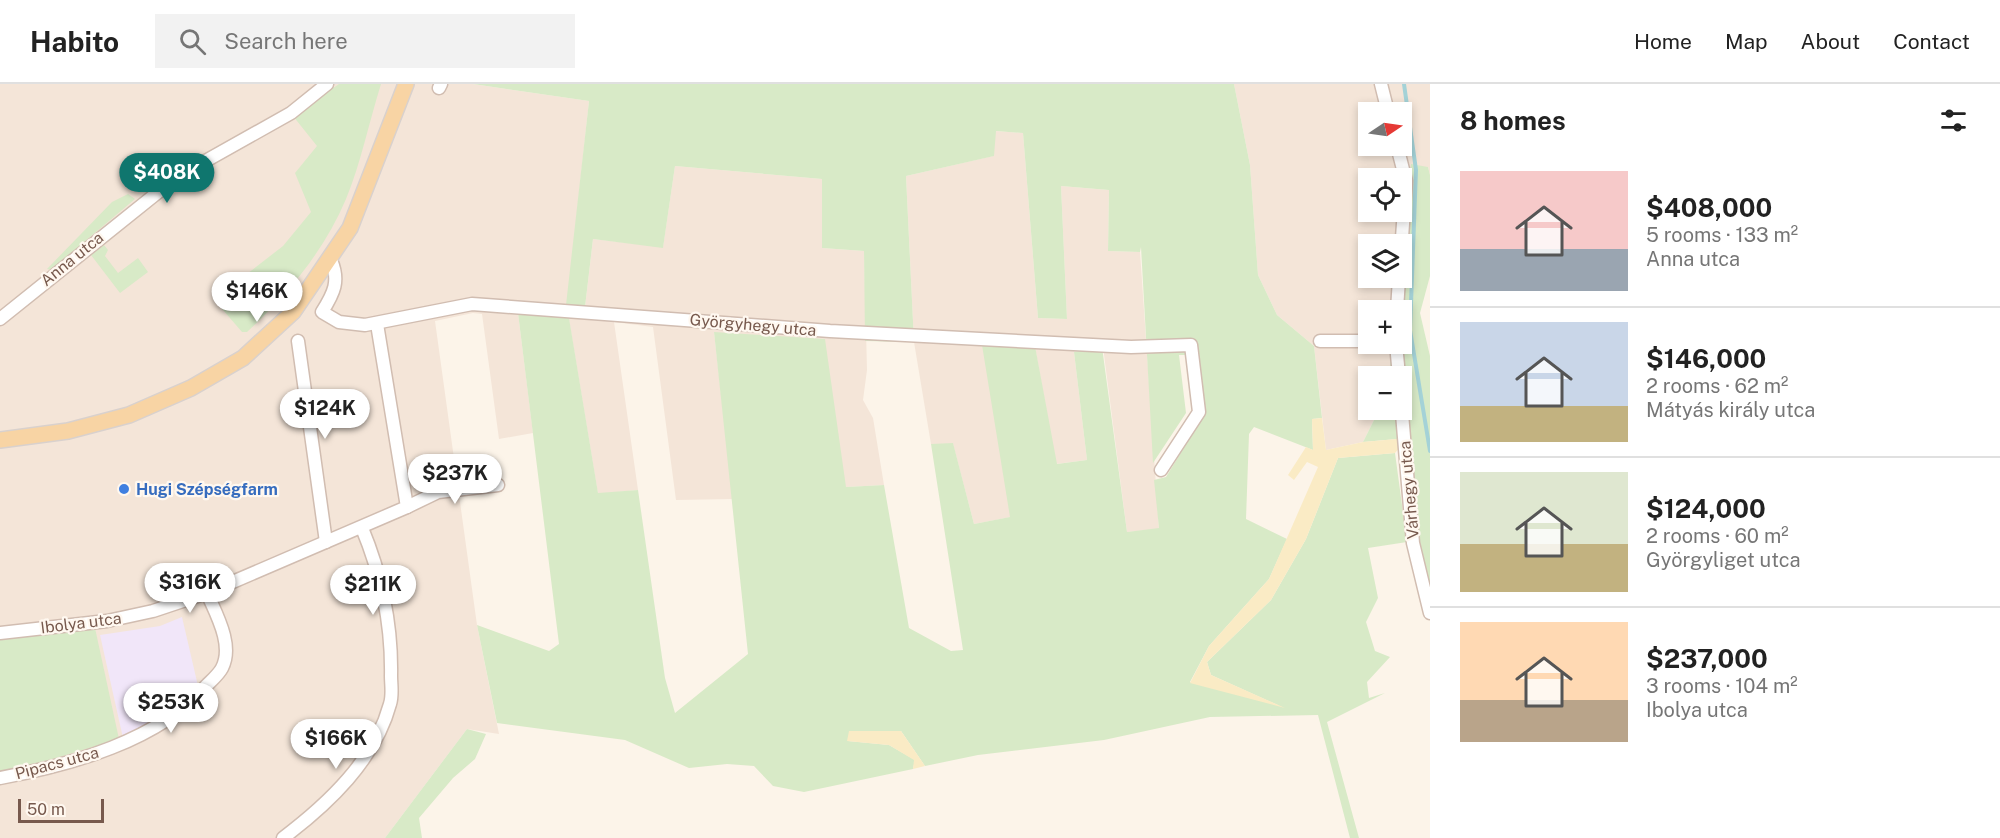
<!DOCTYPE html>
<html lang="en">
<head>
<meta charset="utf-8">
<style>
	:root { --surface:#fff; --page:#f2f2f2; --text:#222; --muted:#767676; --line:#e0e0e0; --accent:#0f766e }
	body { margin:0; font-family:"Public Sans",sans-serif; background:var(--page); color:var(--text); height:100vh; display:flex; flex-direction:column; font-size:22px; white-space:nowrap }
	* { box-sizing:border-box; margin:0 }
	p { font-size:20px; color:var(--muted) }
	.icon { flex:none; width:33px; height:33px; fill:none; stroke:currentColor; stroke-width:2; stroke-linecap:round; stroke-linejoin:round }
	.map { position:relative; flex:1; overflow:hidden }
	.drawer { display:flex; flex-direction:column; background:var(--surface); width:570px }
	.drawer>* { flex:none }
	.needle { width:39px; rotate:77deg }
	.tools { position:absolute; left:1358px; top:18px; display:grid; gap:12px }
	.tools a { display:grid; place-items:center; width:54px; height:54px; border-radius:0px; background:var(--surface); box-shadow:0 3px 9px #0003; font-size:30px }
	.scale { position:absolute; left:18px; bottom:15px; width:86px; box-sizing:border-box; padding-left:6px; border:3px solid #77594d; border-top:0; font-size:16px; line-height:21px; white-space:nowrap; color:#77594d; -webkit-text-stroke:4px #fff8f0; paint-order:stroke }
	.price { position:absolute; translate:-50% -51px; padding:0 14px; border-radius:21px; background:#fff; color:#222; font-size:20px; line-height:39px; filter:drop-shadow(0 2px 3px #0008) }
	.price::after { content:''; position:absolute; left:50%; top:36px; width:18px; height:14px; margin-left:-9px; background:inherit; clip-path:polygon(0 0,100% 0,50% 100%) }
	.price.active { background:var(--accent); color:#fff }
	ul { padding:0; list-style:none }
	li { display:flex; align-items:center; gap:18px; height:150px; padding:0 30px }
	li+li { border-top:2px solid var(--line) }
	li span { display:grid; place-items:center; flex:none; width:168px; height:120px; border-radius:0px; color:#555 }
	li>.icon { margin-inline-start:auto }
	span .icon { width:72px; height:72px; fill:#fffc; stroke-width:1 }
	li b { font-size:26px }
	h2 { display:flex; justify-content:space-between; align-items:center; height:72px; padding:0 30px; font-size:26px }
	header { display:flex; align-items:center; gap:36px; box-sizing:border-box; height:84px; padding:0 30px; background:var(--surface); border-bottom:2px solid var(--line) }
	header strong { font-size:28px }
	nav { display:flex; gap:33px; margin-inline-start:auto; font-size:21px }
	.search { width:420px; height:54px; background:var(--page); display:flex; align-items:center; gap:15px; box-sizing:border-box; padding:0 21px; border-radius:0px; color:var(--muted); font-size:22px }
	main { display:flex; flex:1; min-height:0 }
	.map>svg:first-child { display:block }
	.residential { fill:#f4e5d8; fill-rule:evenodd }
	.education { fill:#f1e6f9 }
	.green { fill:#d8eac7; fill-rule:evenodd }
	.sand { fill:#faebc5 }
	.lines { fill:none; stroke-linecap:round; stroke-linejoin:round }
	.stream { stroke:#a4d2d7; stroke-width:4 }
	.minor-casing { stroke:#d1bdb1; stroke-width:15 }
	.major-casing { stroke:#d9d1cd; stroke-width:18 }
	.minor { stroke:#fff; stroke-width:12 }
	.major { stroke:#f8d4a4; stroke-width:15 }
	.shop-dot { fill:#3f7fe0; stroke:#fff8f0; stroke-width:2 }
	.labels { text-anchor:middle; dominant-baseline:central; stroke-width:4.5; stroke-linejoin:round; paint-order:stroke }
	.street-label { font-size:16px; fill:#77594d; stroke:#fff8f0 }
	.shop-label { font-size:16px; font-weight:bold; fill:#366cbe; stroke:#fff8f0; text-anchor:start }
</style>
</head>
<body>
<header>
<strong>Habito</strong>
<div class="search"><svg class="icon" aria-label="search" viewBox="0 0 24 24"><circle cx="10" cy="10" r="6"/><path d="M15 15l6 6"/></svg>Search here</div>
<nav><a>Home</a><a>Map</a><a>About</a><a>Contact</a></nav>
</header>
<main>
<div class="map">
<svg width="1430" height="754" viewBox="0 0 1430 754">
	<rect width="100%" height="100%" fill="#fcf4e9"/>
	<g class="residential">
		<polygon points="0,0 473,0 589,17 567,221 585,223 593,155 663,163 675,82 822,95 822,164 864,167 867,286 863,316 873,334 884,401 846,403 714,248 733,415 676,416 653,243 614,238 638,406 598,410 567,224 518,229 533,349 499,355 482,230 473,229 435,237 477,541 499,650 467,645 385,754 0,754"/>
		<path d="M1234,0H1430V91L1428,83L1397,226H1368V260H1392L1389,292H1368V326H1379L1363,358L1326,366L1314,262L1277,231L1258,191L1250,81ZM1368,28H1401V62H1368ZM1368,94H1401V128H1368ZM1368,160H1401V194H1368Z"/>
		<polygon points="995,47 1023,49 1038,234 1067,235 1061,102 1109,106 1108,167 1140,168 1159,445 1127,448 1103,263 1074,268 1087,376 1056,380 1035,263 1011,433 974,440 953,360 931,360 914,258 906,92 993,72"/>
	</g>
	<polygon class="education" points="182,533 198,602 158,634 123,654 100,551 160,542"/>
	<g class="green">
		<path d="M339,0H381C369,38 361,79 346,115C324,167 288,210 247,248H242L217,219L216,214L283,162L311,128L295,89L317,62L293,32Z"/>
		<path d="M473,0H1234L1250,81L1258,191L1277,231L1314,262L1322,334L1312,335L1313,366L1254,343L1249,350L1246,435L1287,455L1269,495L1209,562L1190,598L1280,622L1211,591L1207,578L1271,516L1306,455L1338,374L1395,369L1407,458L1368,464L1378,514L1366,538L1375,567L1390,573L1367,598L1369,614L1385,609L1327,638L1359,754H1350L1318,631L1210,633L1104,656L978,671L925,682L901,647L848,657L889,661L915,676L913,685L804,708L773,702L754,682L727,680L689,684L625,656L497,639L477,541L549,567L559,560L518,229L566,221L589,17ZM996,47L1023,49L1038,234L1067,235L1061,102L1109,106L1108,167L1140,168L1141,163L1153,379L1186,329L1179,271H1192L1204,321L1202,334L1166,393L1154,396L1159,444L1127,448L1102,263L1074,268L1087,376L1057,380L1035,262L982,261L1010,433L974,440L953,359L931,360L963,566L951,567L909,544L884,401L846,403L825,255L714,248L748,570L675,629L665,594L638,406L598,409L567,222L585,223L593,155L663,164L675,82L822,95V164L864,167L865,257L914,258L906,92L994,72Z"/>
		<polygon points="1411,80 1428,83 1430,91 1430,192 1420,229 1430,272 1430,504 1418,452 1408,354 1363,358 1379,326 1401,326 1401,292 1389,292 1392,260 1401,260 1401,197"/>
		<polygon points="128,110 135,115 51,186 47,185 112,118"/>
		<polygon points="104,161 108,166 105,172 118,189 138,174 148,188 120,209 91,171"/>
		<polygon points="95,544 119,655 0,691 0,555"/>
		<polygon points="467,645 486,650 475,675 453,694 419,734 422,754 385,754"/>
	</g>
	<g class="sand">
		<polygon points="1322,334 1326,366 1363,358 1408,354 1395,369 1338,374 1306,455 1271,516 1207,578 1211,591 1285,624 1190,599 1209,562 1269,495 1318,383 1307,378 1294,396 1288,391 1306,363 1313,366 1312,335"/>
		<polygon points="849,647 901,647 925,682 913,685 914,676 889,661 847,657"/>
	</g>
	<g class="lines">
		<polyline class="stream" points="1404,0 1416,86 1410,246 1430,367"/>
		<g class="minor-casing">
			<g id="minor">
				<polyline points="1381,0 1388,28"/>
				<polyline points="439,4 441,0"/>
				<polyline points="1397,62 1406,97 1401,168"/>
				<path d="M331,176C340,197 334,209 322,228L339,238L365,241L472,220L830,247L1131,263L1191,261L1199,328L1161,386"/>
				<polyline points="1397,226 1399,194"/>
				<polyline points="0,235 177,93 291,29 327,0"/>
				<polyline points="298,257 326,458"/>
				<polyline points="1320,257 1368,257"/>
				<polyline points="1396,260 1399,292"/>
				<polyline points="1401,318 1413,459 1430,529"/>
				<polyline points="407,423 438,408 498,401"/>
				<polyline points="0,549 107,537 153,527 207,509 407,423 377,240"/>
				<path d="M0,694C70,681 159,657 207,601C212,596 219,590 222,584C234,561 216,530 207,509"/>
				<path d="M283,754C328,720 375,676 390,620C393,611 391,601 391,592C392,540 382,492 362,444"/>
			</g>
		</g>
		<g class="major-casing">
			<polyline id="major" points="0,356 68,347 129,331 191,304 243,274 293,228 350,144 406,0"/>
		</g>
		<use href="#minor" class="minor"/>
		<use href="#major" class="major"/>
	</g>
	<circle class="shop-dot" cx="124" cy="405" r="6"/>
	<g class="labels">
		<g class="street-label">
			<text transform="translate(72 175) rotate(-39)">Anna utca</text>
			<text transform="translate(753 241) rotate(5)">Györgyhegy utca</text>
			<text transform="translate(1409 406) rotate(-95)">Várhegy utca</text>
			<text transform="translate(81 539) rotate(-7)">Ibolya utca</text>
			<text transform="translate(57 679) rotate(-15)">Pipacs utca</text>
		</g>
		<g class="shop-label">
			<text x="136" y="405">Hugi Szépségfarm</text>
		</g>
	</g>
</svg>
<div class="tools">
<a><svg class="needle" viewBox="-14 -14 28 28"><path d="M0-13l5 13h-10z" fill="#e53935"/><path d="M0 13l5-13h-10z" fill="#767676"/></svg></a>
<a><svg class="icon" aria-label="locate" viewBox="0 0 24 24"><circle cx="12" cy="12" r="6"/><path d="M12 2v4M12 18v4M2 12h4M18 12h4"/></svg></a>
<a><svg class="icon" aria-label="layers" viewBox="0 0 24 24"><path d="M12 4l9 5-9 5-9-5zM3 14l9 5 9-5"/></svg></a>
<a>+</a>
<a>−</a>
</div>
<div class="scale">50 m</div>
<b class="price active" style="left:167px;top:120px">$408K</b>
<b class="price" style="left:257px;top:239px">$146K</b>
<b class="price" style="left:325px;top:356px">$124K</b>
<b class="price" style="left:455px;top:421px">$237K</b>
<b class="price" style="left:190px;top:530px">$316K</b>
<b class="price" style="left:373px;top:532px">$211K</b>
<b class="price" style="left:171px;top:650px">$253K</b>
<b class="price" style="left:336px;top:686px">$166K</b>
</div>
<section class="drawer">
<h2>8 homes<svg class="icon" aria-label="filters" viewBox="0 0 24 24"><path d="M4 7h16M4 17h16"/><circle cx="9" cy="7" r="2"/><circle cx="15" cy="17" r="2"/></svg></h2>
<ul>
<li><span style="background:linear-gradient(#f6c9c9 65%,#9aa5b1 0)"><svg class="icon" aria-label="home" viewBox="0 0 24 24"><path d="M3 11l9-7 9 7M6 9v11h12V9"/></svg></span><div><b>$408,000</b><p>5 rooms · 133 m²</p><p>Anna utca</p></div></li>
<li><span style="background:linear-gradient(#c9d6e8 70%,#c2b280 0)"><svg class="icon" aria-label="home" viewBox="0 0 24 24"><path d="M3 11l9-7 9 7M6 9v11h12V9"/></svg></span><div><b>$146,000</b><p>2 rooms · 62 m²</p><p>Mátyás király utca</p></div></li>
<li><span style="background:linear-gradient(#dfe7d0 60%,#c2b280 0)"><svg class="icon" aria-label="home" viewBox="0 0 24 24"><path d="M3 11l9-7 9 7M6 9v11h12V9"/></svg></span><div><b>$124,000</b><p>2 rooms · 60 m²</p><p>Györgyliget utca</p></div></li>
<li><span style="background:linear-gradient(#ffd9b3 65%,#b9a48a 0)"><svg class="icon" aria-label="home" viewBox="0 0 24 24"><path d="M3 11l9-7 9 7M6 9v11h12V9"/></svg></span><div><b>$237,000</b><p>3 rooms · 104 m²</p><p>Ibolya utca</p></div></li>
</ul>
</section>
</main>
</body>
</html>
